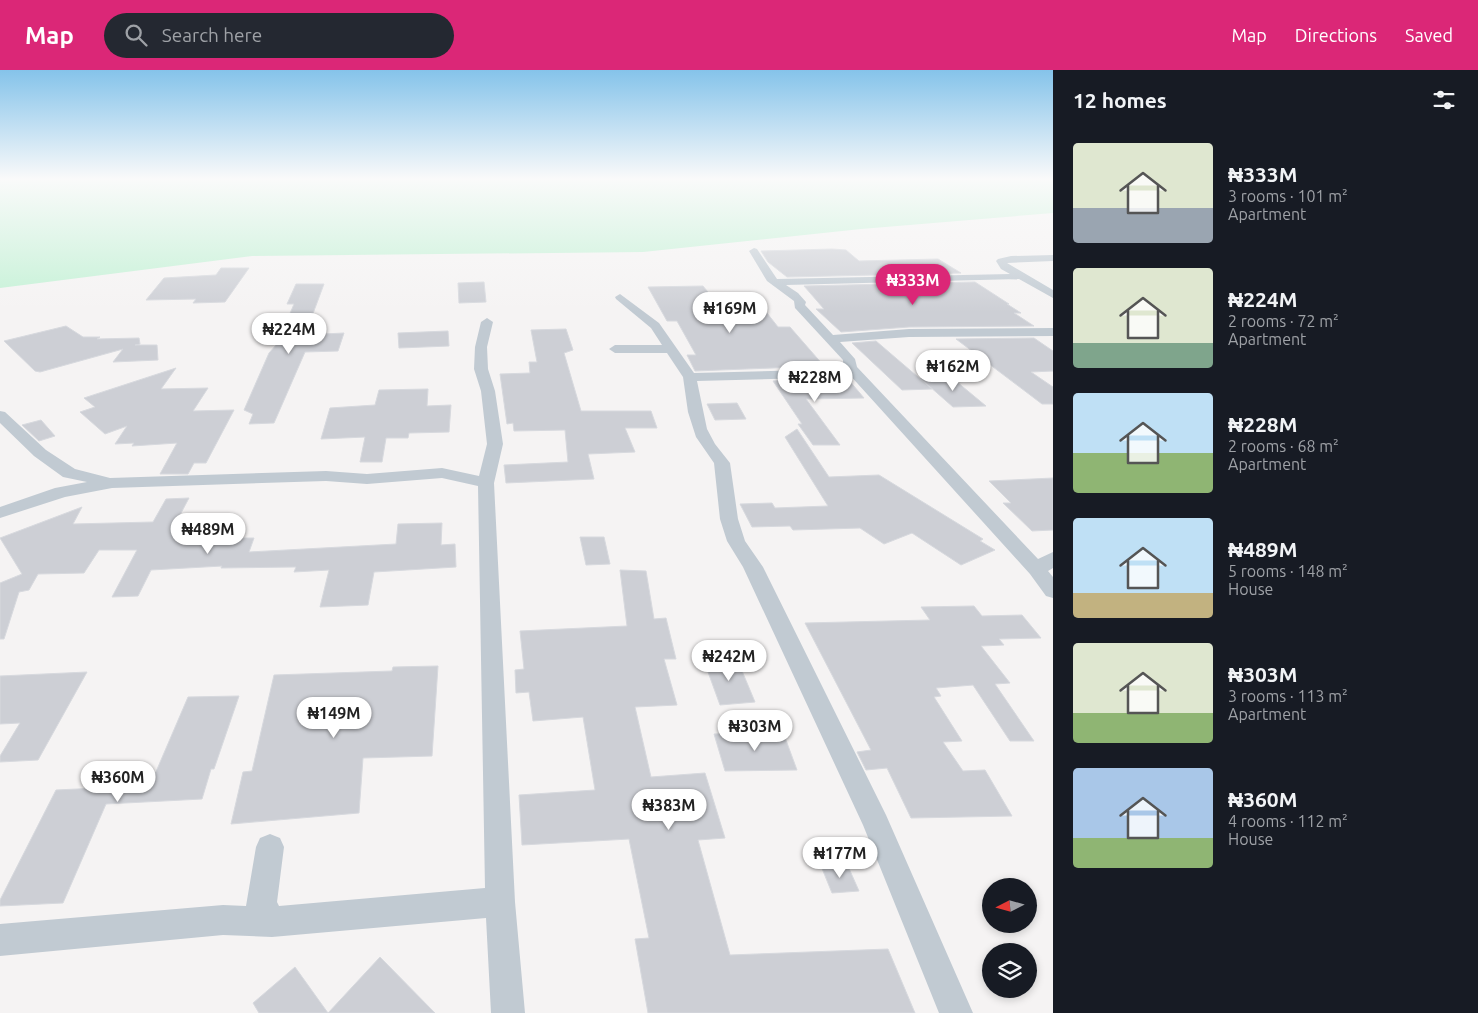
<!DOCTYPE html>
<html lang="en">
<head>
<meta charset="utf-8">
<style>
	:root { --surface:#171b24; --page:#242831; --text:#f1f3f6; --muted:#9ea1a6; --accent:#db2777 }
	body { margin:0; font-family:Ubuntu,sans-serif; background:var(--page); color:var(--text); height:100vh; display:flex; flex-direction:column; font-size:19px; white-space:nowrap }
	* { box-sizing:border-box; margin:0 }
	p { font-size:16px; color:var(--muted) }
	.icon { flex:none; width:28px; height:28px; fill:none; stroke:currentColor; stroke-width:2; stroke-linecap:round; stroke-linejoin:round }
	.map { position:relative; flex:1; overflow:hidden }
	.drawer { display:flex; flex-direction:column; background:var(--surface); width:425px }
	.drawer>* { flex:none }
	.needle { width:32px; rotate:264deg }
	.buttons { position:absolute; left:982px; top:808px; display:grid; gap:10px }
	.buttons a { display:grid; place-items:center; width:55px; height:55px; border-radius:50%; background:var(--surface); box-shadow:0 2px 8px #0003; font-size:25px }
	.price { position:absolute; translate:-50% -42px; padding:0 11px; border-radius:18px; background:#fff; color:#222; font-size:16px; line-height:32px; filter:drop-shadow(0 1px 2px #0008) }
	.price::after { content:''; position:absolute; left:50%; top:30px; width:15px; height:11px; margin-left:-8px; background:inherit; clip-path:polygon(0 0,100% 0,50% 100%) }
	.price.selected { background:var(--accent); color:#fff }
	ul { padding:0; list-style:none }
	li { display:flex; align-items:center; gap:15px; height:125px; padding:0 20px }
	li span { display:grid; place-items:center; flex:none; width:140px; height:100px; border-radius:5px; color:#555 }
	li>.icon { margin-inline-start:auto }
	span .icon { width:60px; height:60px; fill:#fffc; stroke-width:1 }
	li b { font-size:21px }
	h2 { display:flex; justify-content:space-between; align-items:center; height:60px; padding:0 20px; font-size:21px }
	header { display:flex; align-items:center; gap:30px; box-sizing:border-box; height:70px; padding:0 25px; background:var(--accent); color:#fff }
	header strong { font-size:24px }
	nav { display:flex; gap:28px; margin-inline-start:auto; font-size:18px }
	.search { width:350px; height:45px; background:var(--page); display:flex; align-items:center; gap:12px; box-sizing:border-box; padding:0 18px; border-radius:28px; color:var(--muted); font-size:19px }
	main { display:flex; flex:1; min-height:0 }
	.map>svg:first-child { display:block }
	.green { fill:#c3f1d5 }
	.building { fill:#cdcfd5; stroke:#d7d9de }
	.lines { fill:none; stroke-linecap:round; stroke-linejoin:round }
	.minor { fill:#c1cad2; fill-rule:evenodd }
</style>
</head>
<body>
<header>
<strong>Map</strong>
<div class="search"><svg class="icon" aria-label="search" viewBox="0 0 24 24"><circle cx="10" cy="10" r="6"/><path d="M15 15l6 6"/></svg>Search here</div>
<nav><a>Map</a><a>Directions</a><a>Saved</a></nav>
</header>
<main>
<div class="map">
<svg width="1053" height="943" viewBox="0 0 1053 943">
	<rect width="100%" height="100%" fill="#f5f3f3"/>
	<polygon class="green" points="0,110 1053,110 1053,143 861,159 643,182 252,186 0,218"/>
	<g class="building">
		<polygon points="832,179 846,180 859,191 938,189 961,203 787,207 768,192 761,181"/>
		<polygon points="221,198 249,198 225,232 193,233 196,229 146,230 164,208 216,205"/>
		<polygon points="484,212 486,232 459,233 458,213"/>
		<polygon points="975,212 1009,234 1007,234 1021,243 1014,243 1034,256 909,257 841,262 816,239 824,239 804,216"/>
		<polygon points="296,214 324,214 305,265 344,263 338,281 305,282 274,353 249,354 253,344 244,340 269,283 277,274 294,234 287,234"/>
		<polygon points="703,216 726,244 767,243 778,257 790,257 824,296 695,301 687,285 696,285 677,251 667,251 648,217"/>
		<polygon points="66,256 83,267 100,267 97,269 139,268 140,274 135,275 157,275 158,290 113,292 123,279 40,302 35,301 4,271"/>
		<polygon points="566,259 573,280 564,283 581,341 651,341 657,358 625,358 635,382 588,384 594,409 506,413 504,395 568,392 565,360 514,361 513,353 507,354 500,304 530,303 529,292 537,292 531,260"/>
		<polygon points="448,261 449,276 399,278 398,263"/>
		<polygon points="1034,268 1053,281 1053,301 1031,302 1053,317 1053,334 1042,334 956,269"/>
		<polygon points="876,271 932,319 902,320 852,273"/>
		<polygon points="176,298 161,319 208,318 193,341 234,340 206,393 194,393 188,404 160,404 177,373 132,376 134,373 115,374 127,356 105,364 80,342 95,337 84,328"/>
		<polygon points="833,307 835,310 848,309 864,328 806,329 840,375 813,375 798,354 802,354 773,311"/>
		<polygon points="951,307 986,336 953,337 920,308"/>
		<polygon points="428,319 427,336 451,335 449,362 409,363 408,368 386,368 382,392 360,392 365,367 321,369 330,338 375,335 379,320"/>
		<polygon points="737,333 746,349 715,350 707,334"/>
		<polygon points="41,350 55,366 39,371 22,355"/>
		<polygon points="797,359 829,407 879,405 983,469 980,471 995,480 961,495 912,463 884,474 860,458 793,460 790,456 752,457 740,434 772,433 775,438 828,436 785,367"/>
		<polygon points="1053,408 1053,460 1032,461 1003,433 1011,433 989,411"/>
		<polygon points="189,428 171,462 224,459 220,468 254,468 249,482 396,474 398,454 442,453 441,475 455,474 456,497 374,502 368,535 320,537 329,500 294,502 296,497 221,498 222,496 151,500 138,526 112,527 137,480 99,480 84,503 38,504 29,520 19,522 4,569 0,569 0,513 22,504 0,468 82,437 73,454 153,452 166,429"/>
		<polygon points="580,467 604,467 610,494 586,495"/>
		<polygon points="620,500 646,501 654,549 666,548 676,589 664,589 677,635 635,637 651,707 705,703 725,768 698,770 730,885 888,879 915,943 648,943 635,869 649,868 629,769 522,775 519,725 595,720 583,647 533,651 529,622 516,623 515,600 524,599 520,561 627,556"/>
		<polygon points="974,536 982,546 1022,545 1041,568 999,569 1004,575 981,576 1010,613 995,614 1034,671 1010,671 973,615 936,618 941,626 934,627 962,671 943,672 963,701 985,700 1012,746 911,748 887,698 866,700 857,682 871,680 805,553 930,550 921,537"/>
		<polygon points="737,589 755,632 720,635 704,591"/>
		<polygon points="438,596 432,686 363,688 359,743 231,754 243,702 252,701 274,605 392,601 393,597"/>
		<polygon points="87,602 38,690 0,692 0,686 20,653 0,654 0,606"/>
		<polygon points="239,626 214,699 211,699 202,729 106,734 63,833 0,836 0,830 56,720 141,716 145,705 155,704 188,627"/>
		<polygon points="783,662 797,700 725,701 714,664"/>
		<polygon points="847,794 859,821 832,823 821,796"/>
		<polygon points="380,887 435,943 259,943 253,933 295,897 328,943"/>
	</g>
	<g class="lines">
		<g class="minor">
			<polygon points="754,178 757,179 777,209 1010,204 1001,199 996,191 998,189 1011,186 1053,185 1053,191 1007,193 1053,220 1053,228 1019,209 786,215 798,223 806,232 805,235 833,265 909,259 1053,258 1053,266 909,267 840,272 855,289 857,297 1038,489 1053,482 1053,498 1048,501 1053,507 1053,528 1046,526 1030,504 848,303 808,308 697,311 707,359 715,374 730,393 738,449 745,471 763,497 886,745 973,943 939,943 863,755 743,497 727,471 720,449 714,393 696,367 688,342 683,307 667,283 615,283 609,279 615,275 662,275 651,258 616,229 615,227 620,224 659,253 694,303 808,300 843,296 843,290 795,238 794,231 767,211 749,181"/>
			<polygon points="487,248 493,252 487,277 488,299 495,321 503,374 494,413 515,832 525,943 491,943 486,848 272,867 223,865 0,886 0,854 223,835 246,836 256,777 260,768 270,764 280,768 284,777 277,832 279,836 485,818 478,416 442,408 367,414 326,411 112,418 65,427 0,448 0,437 55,418 87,412 63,407 34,386 0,353 0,341 5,342 46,380 75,399 110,408 326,401 367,404 442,398 479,406 487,374 481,321 474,299 475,277 481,252"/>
		</g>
	</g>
	<linearGradient id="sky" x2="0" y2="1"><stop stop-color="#85c3ea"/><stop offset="0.45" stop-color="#fafafa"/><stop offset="1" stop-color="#fafafa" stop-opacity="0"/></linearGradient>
	<rect width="1053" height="242" fill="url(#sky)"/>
</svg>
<div class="buttons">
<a><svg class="needle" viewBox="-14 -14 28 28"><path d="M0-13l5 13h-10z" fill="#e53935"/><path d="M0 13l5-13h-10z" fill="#9ea1a6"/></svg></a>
<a><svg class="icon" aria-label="layers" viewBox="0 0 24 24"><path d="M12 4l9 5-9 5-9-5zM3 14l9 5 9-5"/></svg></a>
</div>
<b class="price selected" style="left:913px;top:236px">₦333M</b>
<b class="price" style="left:730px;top:264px">₦169M</b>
<b class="price" style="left:289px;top:285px">₦224M</b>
<b class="price" style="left:953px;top:322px">₦162M</b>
<b class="price" style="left:815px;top:333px">₦228M</b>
<b class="price" style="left:208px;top:485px">₦489M</b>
<b class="price" style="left:729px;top:612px">₦242M</b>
<b class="price" style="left:334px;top:669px">₦149M</b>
<b class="price" style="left:755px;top:682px">₦303M</b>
<b class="price" style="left:118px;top:733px">₦360M</b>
<b class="price" style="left:669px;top:761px">₦383M</b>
<b class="price" style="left:840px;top:809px">₦177M</b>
</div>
<section class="drawer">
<h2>12 homes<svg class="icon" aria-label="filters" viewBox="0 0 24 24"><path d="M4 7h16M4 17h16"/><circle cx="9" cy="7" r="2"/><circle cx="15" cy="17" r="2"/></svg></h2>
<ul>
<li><span style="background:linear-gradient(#dfe7d0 65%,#9aa5b1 0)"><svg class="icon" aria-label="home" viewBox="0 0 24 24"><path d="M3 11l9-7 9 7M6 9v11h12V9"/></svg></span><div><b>₦333M</b><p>3 rooms · 101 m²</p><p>Apartment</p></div></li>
<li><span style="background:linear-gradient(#dfe7d0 75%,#7fa58c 0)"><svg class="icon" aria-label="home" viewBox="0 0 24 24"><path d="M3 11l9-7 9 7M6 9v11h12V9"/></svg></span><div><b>₦224M</b><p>2 rooms · 72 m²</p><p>Apartment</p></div></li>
<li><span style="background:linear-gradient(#bfe0f5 60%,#8fb573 0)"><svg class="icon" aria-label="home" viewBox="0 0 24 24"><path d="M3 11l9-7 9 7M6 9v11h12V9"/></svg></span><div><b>₦228M</b><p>2 rooms · 68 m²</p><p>Apartment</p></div></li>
<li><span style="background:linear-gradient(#bfe0f5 75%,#c2b280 0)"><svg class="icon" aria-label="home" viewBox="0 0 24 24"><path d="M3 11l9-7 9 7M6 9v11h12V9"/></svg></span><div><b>₦489M</b><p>5 rooms · 148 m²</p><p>House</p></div></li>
<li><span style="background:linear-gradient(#dfe7d0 70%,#8fb573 0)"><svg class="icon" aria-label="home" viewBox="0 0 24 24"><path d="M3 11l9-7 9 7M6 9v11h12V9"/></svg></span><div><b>₦303M</b><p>3 rooms · 113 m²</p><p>Apartment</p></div></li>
<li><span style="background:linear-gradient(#a9c7e8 70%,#8fb573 0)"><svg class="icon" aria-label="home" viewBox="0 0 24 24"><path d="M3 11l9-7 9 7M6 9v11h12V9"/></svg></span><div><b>₦360M</b><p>4 rooms · 112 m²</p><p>House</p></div></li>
</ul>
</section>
</main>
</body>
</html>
